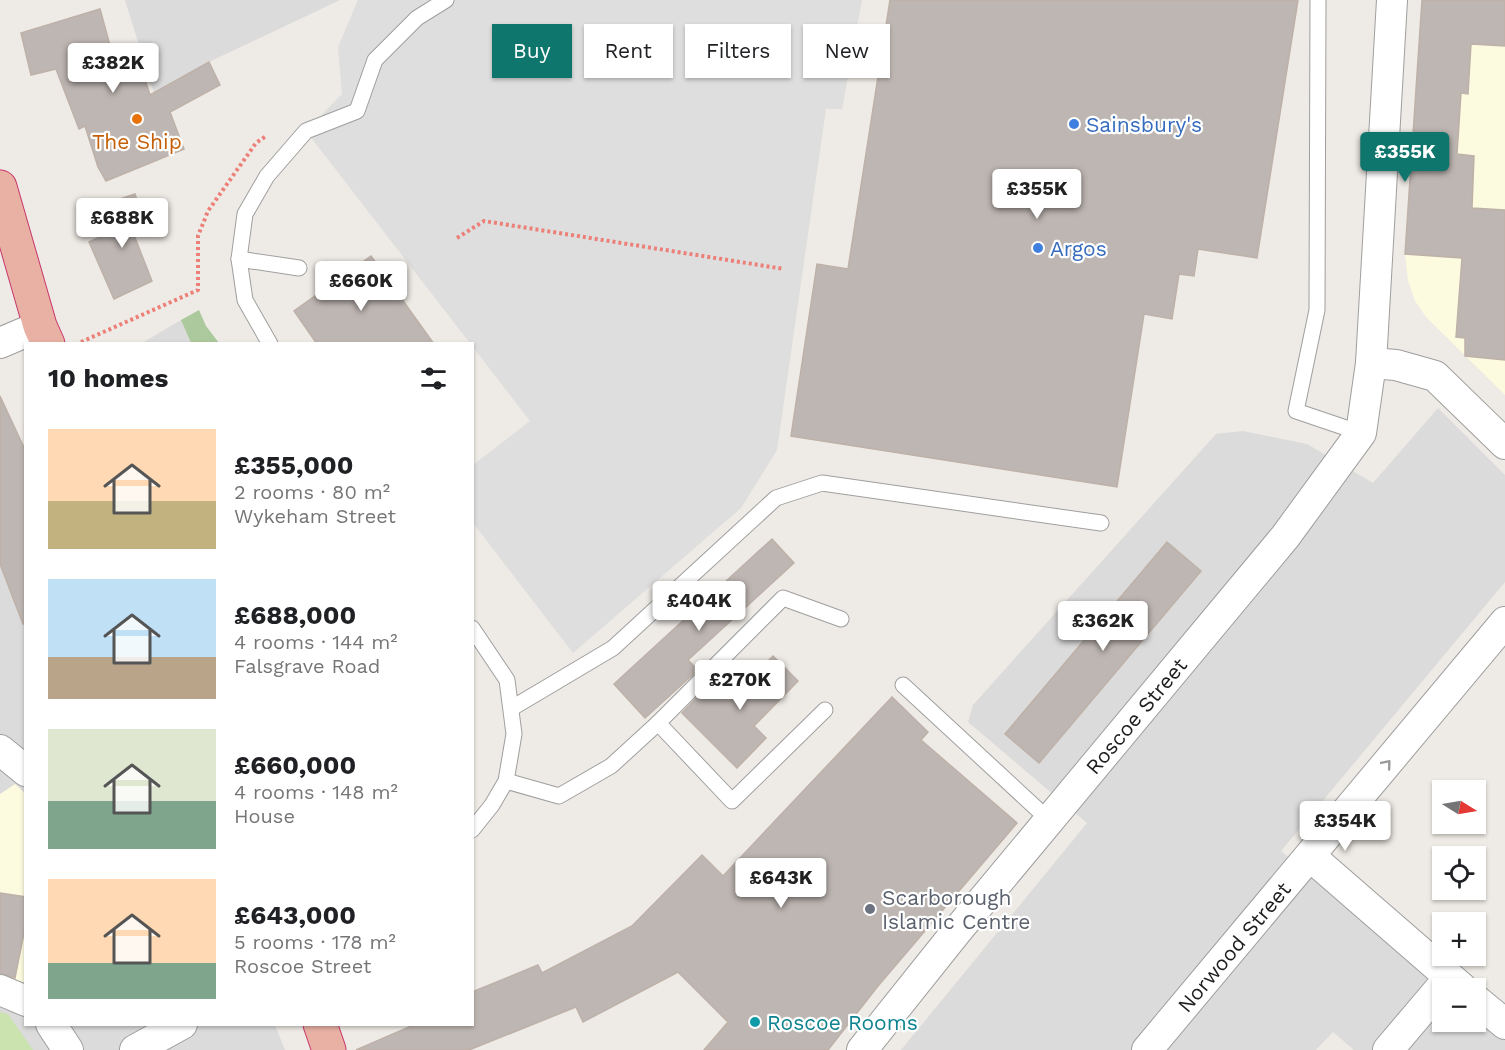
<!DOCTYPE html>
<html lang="en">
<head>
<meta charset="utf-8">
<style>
	:root { --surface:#fff; --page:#f6f6f6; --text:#202124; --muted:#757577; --accent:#0f766e }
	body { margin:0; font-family:"Work Sans",sans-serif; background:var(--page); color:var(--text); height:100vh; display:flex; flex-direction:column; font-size:22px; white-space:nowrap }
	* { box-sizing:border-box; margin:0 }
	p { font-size:20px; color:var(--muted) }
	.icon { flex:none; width:33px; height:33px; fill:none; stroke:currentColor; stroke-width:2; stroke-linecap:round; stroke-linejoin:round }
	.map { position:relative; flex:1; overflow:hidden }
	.side { position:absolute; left:24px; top:342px; width:450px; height:684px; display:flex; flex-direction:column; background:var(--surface); border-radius:0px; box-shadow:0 2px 4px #0004 }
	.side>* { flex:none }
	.banner { position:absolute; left:492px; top:24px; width:570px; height:54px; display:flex; gap:12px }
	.needle { width:39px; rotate:101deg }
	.controls { position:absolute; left:1432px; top:780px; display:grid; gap:12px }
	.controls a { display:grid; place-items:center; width:54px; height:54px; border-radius:0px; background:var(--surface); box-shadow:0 2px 4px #0004; font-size:30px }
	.price { position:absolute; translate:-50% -51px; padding:0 14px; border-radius:6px; background:#fff; color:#222; font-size:20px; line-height:39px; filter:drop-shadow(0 2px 3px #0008) }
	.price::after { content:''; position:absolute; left:50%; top:36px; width:18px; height:14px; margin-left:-9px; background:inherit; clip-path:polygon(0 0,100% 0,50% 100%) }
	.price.selected { background:var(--accent); color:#fff }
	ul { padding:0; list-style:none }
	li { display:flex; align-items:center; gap:18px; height:150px; padding:0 24px }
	li span { display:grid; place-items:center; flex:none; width:168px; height:120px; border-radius:0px; color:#555 }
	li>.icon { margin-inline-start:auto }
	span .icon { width:72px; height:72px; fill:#fffc; stroke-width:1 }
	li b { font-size:26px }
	h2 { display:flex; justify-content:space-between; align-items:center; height:72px; padding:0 24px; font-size:26px }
	.chip { padding:0 21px; border-radius:0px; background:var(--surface); box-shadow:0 2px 4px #0004; font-size:21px; line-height:54px }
	.chip.selected { background:var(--accent); color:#fff }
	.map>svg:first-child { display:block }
	.residential { fill:#dcdbdb }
	.education { fill:#fcfbe0 }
	.grass { fill:#cae3af }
	.forest { fill:#acc99d }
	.parking { fill:#dedede }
	.building { fill:#beb6b2; stroke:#beb1a8; stroke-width:1.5 }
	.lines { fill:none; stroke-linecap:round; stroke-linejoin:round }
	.service-casing { stroke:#9f9f9f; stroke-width:17 }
	.minor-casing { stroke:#9f9f9f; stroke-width:32 }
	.trunk-casing { stroke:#c8366d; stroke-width:35 }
	.path { stroke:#ec8078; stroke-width:4; stroke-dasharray:3 3; stroke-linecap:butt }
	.service { stroke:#fff; stroke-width:15 }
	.minor { stroke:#fff; stroke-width:30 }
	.trunk { stroke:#e8b1a4; stroke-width:33 }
	.oneway { stroke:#9a9a9a }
	.food-dot { fill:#e8710a; stroke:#fff; stroke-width:2 }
	.shop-dot { fill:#3f7fe0; stroke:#fff; stroke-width:2 }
	.worship-dot { fill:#6b7280; stroke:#fff; stroke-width:2 }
	.culture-dot { fill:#0f9aa8; stroke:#fff; stroke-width:2 }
	.labels { text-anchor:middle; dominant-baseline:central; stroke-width:4.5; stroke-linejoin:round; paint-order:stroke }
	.shop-label { font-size:21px; fill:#366cbe; stroke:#fff; text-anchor:start }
	.food-label { font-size:21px; fill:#c56008; stroke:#fff }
	.street-label { font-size:21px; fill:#1e1e1e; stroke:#fff }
	.worship-label { font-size:21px; fill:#5b616d; stroke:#fff; text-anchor:start }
	.culture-label { font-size:21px; fill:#0d838f; stroke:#fff; text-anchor:start }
</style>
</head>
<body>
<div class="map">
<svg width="1505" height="1050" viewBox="0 0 1505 1050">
	<rect width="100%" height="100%" fill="#eeeae5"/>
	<g class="residential">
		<polygon points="125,0 340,0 209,62 154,93"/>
		<polygon points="181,320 191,343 142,343"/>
		<polygon points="0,396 26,452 26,1024 275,1025 285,1050 0,1050"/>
		<polygon points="1438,408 1505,475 1505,582 1281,851 1446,988 1443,988 1443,1022 1476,1022 1476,1014 1505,1038 1505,1050 1354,1050 1333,1032 1316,1050 901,1050 1087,823 968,722 973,705 1216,434 1243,431 1307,444 1373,483"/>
	</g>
	<g class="education">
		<polygon points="1423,0 1505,0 1505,395 1426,317 1415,301 1408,281 1405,254"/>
		<polygon points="15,784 25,793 25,985 0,977 0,794"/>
	</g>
	<polygon class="grass" points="0,1012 8,1014 33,1050 0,1050"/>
	<polygon class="forest" points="199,310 206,326 219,343 191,343 181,320"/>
	<polygon class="parking" points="358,0 862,0 842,109 826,109 777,450 741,508 573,653 473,523 473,465 530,421 306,131 342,94 338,47"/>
	<g class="building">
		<polygon points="890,0 1298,0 1257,258 1198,249 1194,276 1179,274 1172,319 1144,314 1117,487 791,436 817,264 848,269"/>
		<polygon points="1422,0 1505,0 1505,46 1471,44 1468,94 1461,93 1457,154 1474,156 1472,208 1505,210 1505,360 1465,356 1465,338 1456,337 1462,258 1405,254"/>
		<polygon points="100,9 117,71 139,61 150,95 209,62 220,85 170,112 184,149 106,181 98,167 85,126 79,129 56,69 31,75 21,33"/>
		<polygon points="135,194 143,220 130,225 152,281 114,299 89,242 116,230 113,230 105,204"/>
		<polygon points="371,256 434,344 317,344 294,311"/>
		<polygon points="0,396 26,452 26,624 23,624 0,564"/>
		<polygon points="772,539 794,563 688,660 698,670 645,718 614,684"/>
		<polygon points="1167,542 1201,571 1039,763 1005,734"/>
		<polygon points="773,656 798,681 754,726 766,738 737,768 682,713 711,683 728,701"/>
		<polygon points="892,697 928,732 921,740 1017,823 878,986 828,1050 704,1050 728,1022 678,972 583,1022 576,1007 469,1050 356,1050 416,1024 472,1024 472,992 538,965 542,973 632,926 702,855 723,876"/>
		<polygon points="0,893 26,897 26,923 15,978 0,973"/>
	</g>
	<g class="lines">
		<g class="service-casing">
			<g id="service">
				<polyline points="1318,0 1317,310 1296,411 1361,433"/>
				<polyline points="239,259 299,268"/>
				<polyline points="270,344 245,300 239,259 245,214 267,176 306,131 357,111 375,60 417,18 446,0"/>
				<polyline points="472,628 507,680 514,734 506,781 492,805 472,830"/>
				<polyline points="903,685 1049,820"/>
				<polyline points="512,708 613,648 776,498 822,483 1101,523"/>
				<polyline points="658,723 732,801 825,710"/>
				<polyline points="506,781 559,796 611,766 658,723 783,598 841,619"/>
			</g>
		</g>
		<g class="minor-casing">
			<g id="minor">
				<polyline points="0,343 40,326"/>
				<polyline points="1371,363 1396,365 1435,376 1505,444"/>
				<polyline points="0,750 26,771"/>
				<polyline points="1310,856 1462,988"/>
				<polyline points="0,990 26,1001"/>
				<polyline points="1476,1000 1505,1024"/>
				<polyline points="51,1024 68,1050"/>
				<polyline points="135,1050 182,1024"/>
				<polyline points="862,1050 957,931 1285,537 1361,433 1371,363 1392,0"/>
				<polyline points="1147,1050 1505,622"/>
				<polyline points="1388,1050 1449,978"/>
			</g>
		</g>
		<g class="trunk-casing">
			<g id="trunk">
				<polyline points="0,187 40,326 48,344"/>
				<polyline points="320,1024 329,1050"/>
			</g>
		</g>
		<g class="path">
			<polyline points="457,238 484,221 784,269"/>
			<polyline points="81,342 198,290 198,236 208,211 256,143 266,136"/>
		</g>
		<use href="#service" class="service"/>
		<use href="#minor" class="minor"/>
		<use href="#trunk" class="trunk"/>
	</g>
	<defs><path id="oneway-chevron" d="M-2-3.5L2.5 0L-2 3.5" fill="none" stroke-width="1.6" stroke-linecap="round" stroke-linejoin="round" transform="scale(1.5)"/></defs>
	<use class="oneway" href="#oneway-chevron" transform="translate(1387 764) rotate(-50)"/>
	<circle class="food-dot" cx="137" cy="119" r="6"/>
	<g class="shop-dot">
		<circle cx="1074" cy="124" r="6"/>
		<circle cx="1038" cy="248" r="6"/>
	</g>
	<circle class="worship-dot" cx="870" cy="909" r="6"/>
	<circle class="culture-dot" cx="755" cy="1022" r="6"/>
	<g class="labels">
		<g class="shop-label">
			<text x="1086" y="124">Sainsbury's</text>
			<text x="1050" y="248">Argos</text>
		</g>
		<g class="food-label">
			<text x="137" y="141">The Ship</text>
		</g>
		<g class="street-label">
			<text transform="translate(1136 716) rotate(-50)">Roscoe Street</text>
			<text transform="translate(1234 947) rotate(-50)">Norwood Street</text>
		</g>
		<g class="worship-label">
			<text x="882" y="897">Scarborough<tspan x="882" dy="24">Islamic Centre</tspan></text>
		</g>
		<g class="culture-label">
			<text x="767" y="1022">Roscoe Rooms</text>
		</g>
	</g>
</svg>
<div class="controls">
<a><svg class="needle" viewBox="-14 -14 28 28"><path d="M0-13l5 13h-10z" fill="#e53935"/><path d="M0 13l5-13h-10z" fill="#757577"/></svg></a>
<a><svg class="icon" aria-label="locate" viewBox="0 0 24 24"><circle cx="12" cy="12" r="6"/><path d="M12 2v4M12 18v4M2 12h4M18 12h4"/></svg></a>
<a>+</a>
<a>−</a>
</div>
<b class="price" style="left:113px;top:94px">£382K</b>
<b class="price selected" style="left:1405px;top:183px">£355K</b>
<b class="price" style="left:1037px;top:220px">£355K</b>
<b class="price" style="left:122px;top:249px">£688K</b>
<b class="price" style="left:361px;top:312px">£660K</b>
<b class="price" style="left:699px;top:632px">£404K</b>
<b class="price" style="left:1103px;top:652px">£362K</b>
<b class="price" style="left:740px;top:711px">£270K</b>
<b class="price" style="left:1345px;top:852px">£354K</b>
<b class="price" style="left:781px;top:909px">£643K</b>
<div class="banner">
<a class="chip selected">Buy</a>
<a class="chip">Rent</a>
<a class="chip">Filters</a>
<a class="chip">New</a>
</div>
<section class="side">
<h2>10 homes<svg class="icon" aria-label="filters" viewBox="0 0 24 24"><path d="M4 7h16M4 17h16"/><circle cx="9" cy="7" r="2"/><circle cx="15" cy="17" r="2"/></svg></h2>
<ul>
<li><span style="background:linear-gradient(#ffd9b3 60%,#c2b280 0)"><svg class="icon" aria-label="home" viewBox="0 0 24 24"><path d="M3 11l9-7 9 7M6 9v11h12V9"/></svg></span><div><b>£355,000</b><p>2 rooms · 80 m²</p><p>Wykeham Street</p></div></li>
<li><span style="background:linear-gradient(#bfe0f5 65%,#b9a48a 0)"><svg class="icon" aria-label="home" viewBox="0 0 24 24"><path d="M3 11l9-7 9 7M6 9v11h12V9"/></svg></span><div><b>£688,000</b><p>4 rooms · 144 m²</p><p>Falsgrave Road</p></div></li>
<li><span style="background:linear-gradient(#dfe7d0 60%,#7fa58c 0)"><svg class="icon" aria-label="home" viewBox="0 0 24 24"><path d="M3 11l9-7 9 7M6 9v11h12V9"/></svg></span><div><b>£660,000</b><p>4 rooms · 148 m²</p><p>House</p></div></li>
<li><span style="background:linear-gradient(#ffd9b3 70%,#7fa58c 0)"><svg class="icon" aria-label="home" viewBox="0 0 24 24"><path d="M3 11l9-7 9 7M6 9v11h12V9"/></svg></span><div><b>£643,000</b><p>5 rooms · 178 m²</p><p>Roscoe Street</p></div></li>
</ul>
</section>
</div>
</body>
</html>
